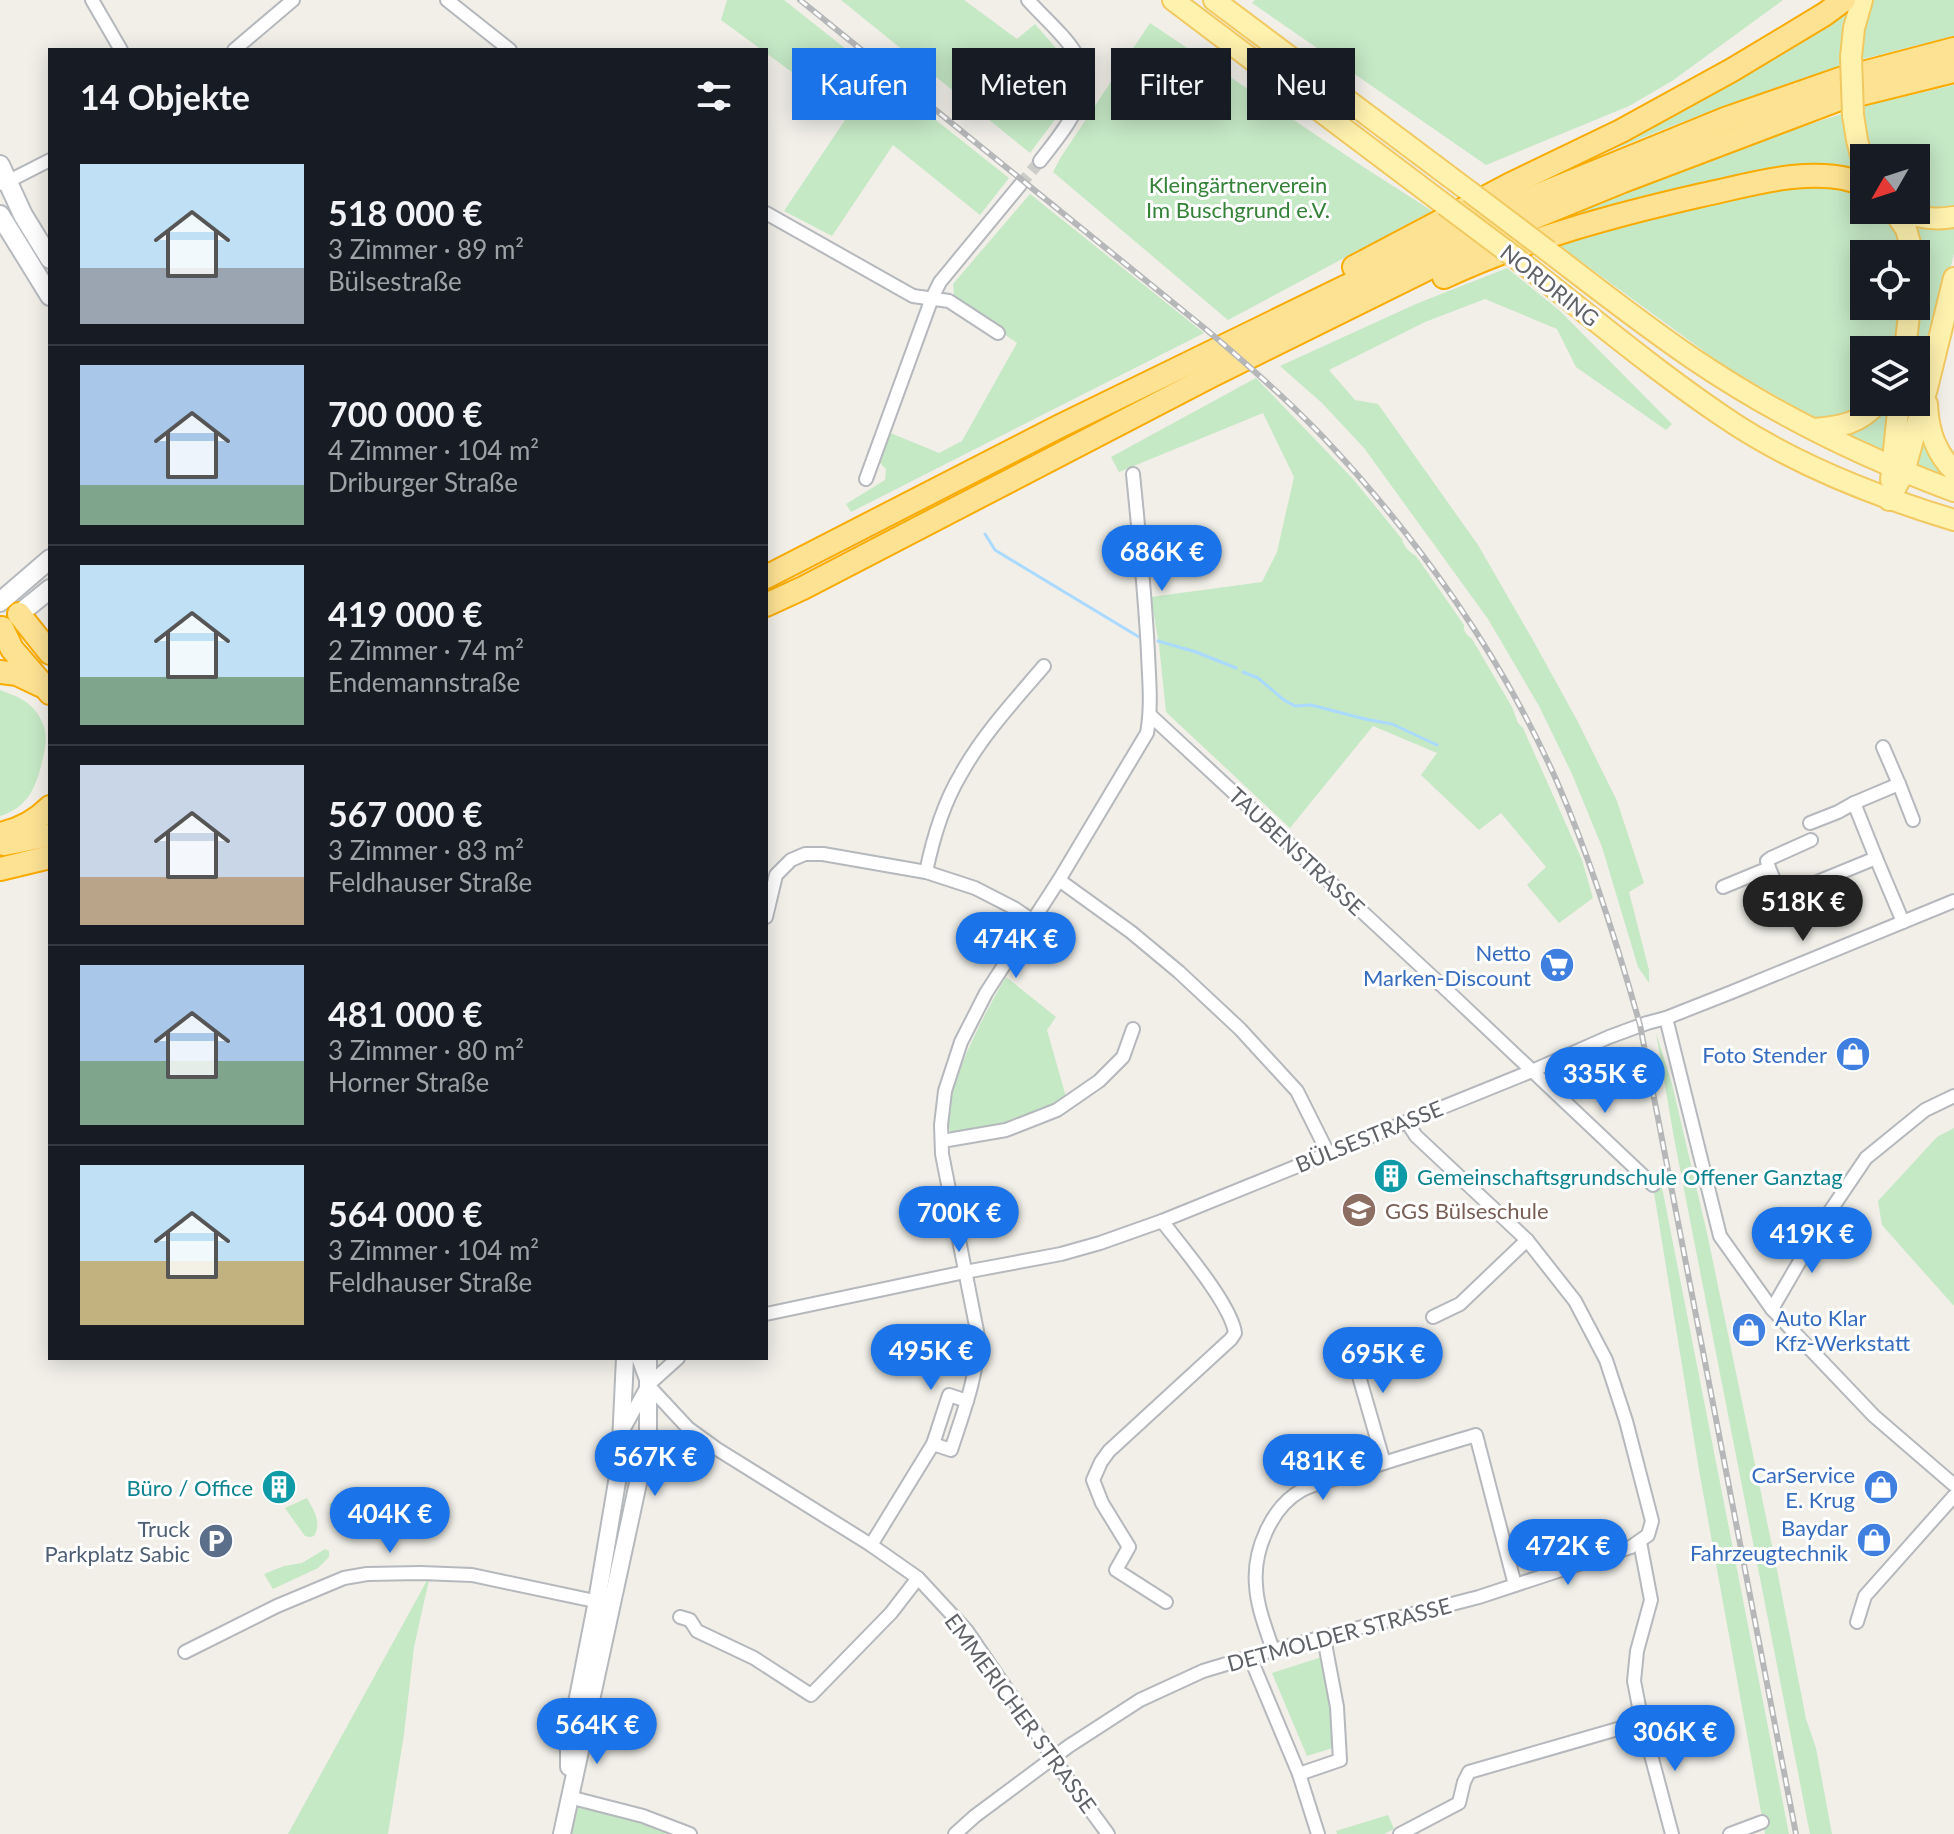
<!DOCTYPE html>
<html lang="de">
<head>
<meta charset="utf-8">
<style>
	:root { --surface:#171b24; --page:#242831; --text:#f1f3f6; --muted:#9ea1a6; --line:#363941; --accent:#1a73e8 }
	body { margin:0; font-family:Lato,sans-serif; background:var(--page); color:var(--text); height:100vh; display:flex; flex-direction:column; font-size:30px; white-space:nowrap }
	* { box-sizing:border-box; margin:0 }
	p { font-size:26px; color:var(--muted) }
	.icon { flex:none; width:44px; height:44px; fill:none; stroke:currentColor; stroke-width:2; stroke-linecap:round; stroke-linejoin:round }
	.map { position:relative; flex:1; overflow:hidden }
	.sheet { position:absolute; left:48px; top:48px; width:720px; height:1312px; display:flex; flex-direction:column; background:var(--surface); border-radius:0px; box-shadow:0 4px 20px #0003 }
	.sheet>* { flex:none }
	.guide { position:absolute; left:792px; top:48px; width:760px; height:72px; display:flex; gap:16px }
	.needle { width:52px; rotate:231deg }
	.controls { position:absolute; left:1850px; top:144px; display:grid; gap:16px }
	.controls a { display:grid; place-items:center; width:80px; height:80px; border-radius:0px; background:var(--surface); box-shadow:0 4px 20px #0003; font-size:40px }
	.price { position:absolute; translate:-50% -68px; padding:0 18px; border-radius:28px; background:var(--accent); color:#fff; font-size:26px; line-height:52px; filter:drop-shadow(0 2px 4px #0008) }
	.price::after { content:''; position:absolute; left:50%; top:48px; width:24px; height:18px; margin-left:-12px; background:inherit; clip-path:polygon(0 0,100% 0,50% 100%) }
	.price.selected { background:#222; color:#fff }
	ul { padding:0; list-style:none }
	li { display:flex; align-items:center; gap:24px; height:200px; padding:0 32px }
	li+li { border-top:2px solid var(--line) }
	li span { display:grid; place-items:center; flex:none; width:224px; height:160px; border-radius:0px; color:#555 }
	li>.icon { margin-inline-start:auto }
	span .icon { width:96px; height:96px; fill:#fffc; stroke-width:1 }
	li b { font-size:34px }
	h2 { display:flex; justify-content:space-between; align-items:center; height:96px; padding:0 32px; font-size:34px }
	.tag { padding:0 28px; border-radius:0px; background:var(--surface); box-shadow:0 4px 20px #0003; font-size:28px; line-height:72px }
	.tag.selected { background:var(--accent); color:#fff }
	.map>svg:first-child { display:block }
	.green { fill:#c5e8c5 }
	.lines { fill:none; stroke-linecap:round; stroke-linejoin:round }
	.stream { stroke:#aadaff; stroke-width:3 }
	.minor-tunnel { stroke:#ccccc8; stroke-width:12; stroke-dasharray:12 6; stroke-linecap:butt }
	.minor-casing { stroke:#b5b8bc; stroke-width:16 }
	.tertiary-casing { stroke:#b5b8bc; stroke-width:20 }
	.secondary-casing { stroke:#b6babf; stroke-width:22 }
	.primary-casing { stroke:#f2c960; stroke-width:24 }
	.motorway-casing { stroke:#f9ab00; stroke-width:26 }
	.minor { stroke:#fff; stroke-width:12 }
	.tertiary { stroke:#fff; stroke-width:16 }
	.secondary { stroke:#fff; stroke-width:18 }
	.primary { stroke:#fff2af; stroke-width:20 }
	.motorway { stroke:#fde293; stroke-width:22 }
	.rail-casing { stroke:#b6b7b8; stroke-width:6 }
	.rail { stroke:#fff; stroke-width:3; stroke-dasharray:9; stroke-linecap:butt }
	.primary-bridge-casing { stroke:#f2c960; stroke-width:24; stroke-linecap:butt }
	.primary-bridge { stroke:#fff2af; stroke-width:20 }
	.labels { text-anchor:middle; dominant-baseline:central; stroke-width:6; stroke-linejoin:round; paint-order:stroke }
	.park-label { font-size:22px; fill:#348238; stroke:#fff }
	.street-label { font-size:22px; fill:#5f6368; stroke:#fff }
	.shop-label { font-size:22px; fill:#366cbe; stroke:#fff; text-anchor:end }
	.culture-label { font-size:22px; fill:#0d838f; stroke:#fff; text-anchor:start }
	.education-label { font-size:22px; fill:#785e54; stroke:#fff; text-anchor:start }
	.service-label { font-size:22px; fill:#4e5e75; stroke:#fff; text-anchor:end }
</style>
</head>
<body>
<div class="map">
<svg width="1954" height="1834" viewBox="0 0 1954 1834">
	<rect width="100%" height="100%" fill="#f1efe8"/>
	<g class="green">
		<polygon points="727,0 784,0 1009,178 980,215 893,145 832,236 784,211 849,114 766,53 766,50 762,50 721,20"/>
		<polygon points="841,0 964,0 1017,39 1035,24 1067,61 1073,84 1068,102 1030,153"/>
		<polygon points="1255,0 1783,0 1672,81 1629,106 1486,165 1252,3"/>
		<polygon points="1868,0 1954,0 1954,36 1863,59 1861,44"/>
		<path d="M1850,4L1843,66C1727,101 1617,148 1506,194Z"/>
		<polygon points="1150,23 1362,166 1432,211 1228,320 1053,172 1061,157"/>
		<polygon points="1954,85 1954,211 1916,208 1916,158 1871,158 1867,139 1864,106"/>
		<polygon points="1845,113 1863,178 1848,172 1537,230 1640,186 1753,142"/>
		<polygon points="1825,181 1864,195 1864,210 1886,210 1901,236 1902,254 1864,254 1864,306 1900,306 1896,350 1864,350 1864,402 1874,402 1869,409 1821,422 1723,365 1557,244 1662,210"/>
		<polygon points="1030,194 1204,333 851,512 846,504 885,480 886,469 877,460 888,432 939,453 962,441 1017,343 962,305 954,295 953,284"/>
		<path d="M1909,221L1954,226V254L1904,456L1907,402H1916V350H1914C1919,306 1923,264 1909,221Z"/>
		<polygon points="1507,268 1560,311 1672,424 1666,430 1576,367 1557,329 1485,299 1425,322 1329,370 1355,400 1378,404 1478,545 1534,642 1578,722 1617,801 1644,883 1629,892 1649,970 1649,983 1638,967 1602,847 1572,774 1539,706 1488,619 1364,448 1322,403 1280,366 1416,304"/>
		<path d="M1256,378L1353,479L1402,539C1404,547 1408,551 1416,556L1464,625C1463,631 1467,636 1472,639L1512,707L1518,723L1523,728L1582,860L1593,898L1559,923L1527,885L1546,867L1501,813L1479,830L1421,775L1437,753L1373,726L1290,828L1166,712L1159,645L1151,597L1262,582L1277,552L1294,477L1263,413L1119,472L1111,457Z"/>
		<polygon points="1885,402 1895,402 1887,454 1842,434"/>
		<polygon points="1924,416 1954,481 1910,464"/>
		<path d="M0,690C14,695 28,700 37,713C50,732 46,745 41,766C35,790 26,808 0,816Z"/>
		<path d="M1006,977L1056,1017L1047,1030L1066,1097C1028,1117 999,1127 957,1135L950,1131C938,1098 988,1007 1006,977Z"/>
		<polygon points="1656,1033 1672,1084 1707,1233 1778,1575 1806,1719 1816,1748 1832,1834 1810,1834 1674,1138"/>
		<polygon points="1954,1128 1954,1306 1882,1225 1878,1201 1937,1137"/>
		<polygon points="1659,1172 1789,1834 1765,1834 1699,1470 1652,1180"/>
		<path d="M307,1498C314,1511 322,1522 314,1536L310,1537L305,1536L285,1508Z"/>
		<polygon points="339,1500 352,1527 345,1531 342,1529 329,1504"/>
		<polygon points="325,1549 329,1551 329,1557 318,1568 273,1589 264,1574 284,1566 302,1563"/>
		<polygon points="430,1575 414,1647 404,1734 388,1834 288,1834"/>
		<polygon points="1322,1657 1333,1711 1336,1747 1307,1756 1272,1673"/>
		<polygon points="569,1797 690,1834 562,1834"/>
		<polygon points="1388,1815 1394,1829 1384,1834 1337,1834 1336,1831"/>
	</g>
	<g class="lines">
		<g class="stream">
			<polyline points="985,534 995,550 1139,637"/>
			<polyline points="1158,641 1196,652 1236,668"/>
			<polyline points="1243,672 1258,678 1284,700 1295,706 1311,705 1365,719 1392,724 1437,745"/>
		</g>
		<polyline class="minor-tunnel" points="1020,185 1040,161"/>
		<g class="minor-casing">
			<g id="minor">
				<polyline points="92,0 121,50"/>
				<polyline points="447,0 510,50"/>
				<path d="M1028,0C1043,17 1067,37 1077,56C1097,95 1062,132 1040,161"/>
				<polyline points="234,50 293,0"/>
				<polyline points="3,184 50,160"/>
				<polyline points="766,213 913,296 949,301 998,333"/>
				<polyline points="866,479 932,298 940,282 1020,185"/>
				<polyline points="1150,715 1453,996 1653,1185"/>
				<polyline points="1899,784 1913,820"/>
				<polyline points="1810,823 1838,812 1854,803"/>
				<polyline points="1876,858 1854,803 1899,784 1883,747"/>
				<polyline points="1769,868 1778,889 1788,894 1876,858 1903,922"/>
				<path d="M926,872C933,838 943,804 961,774C983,734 1015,700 1044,666"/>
				<polyline points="1059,880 1131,932 1179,972 1240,1029 1297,1091 1328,1153"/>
				<polyline points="1723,887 1769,868 1767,861 1771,858 1811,840"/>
				<polyline points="766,917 776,875 791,860 805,854 823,854 926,872 975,888 1014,908 1033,921"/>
				<polyline points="1666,1018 1720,1236 1772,1309 1874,1416 1954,1485"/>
				<polyline points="942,1141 1006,1130 1057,1110 1099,1081 1123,1057 1133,1029"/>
				<path d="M1162,1221C1181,1246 1231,1304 1235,1333L1231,1339L1109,1451L1101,1462L1093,1480L1102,1503L1129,1547L1116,1570L1166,1602"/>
				<polyline points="1772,1309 1822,1223 1866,1158 1925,1110 1954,1096"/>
				<polyline points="766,1314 965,1272 1061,1254 1100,1243 1162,1221 1532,1071 1609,1037 1647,1023 1666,1018 1732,992 1954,901"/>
				<polyline points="1433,1317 1460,1304 1527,1240"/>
				<polyline points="1348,1338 1384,1463"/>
				<polyline points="638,1358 648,1385 688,1428 717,1449 871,1545 918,1578 967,1631 1069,1781 1108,1834"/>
				<polyline points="623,1430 648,1385 678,1358"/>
				<path d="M933,1444L951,1450C963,1413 978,1376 978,1336L942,1154L941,1125L945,1091L961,1042L986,993L1059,880L1147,733C1152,706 1149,680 1148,653C1145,593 1139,534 1133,474"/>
				<polyline points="1640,1542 1651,1600 1637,1651 1634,1681 1641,1717 1672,1834"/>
				<polyline points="871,1545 933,1444 949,1395 967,1401"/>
				<polyline points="680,1617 690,1620 697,1631 754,1658 811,1695 891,1613 918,1578"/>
				<polyline points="1857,1622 1865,1596 1954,1496"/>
				<path d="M1273,1650C1266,1629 1257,1607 1256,1585C1253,1551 1271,1507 1302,1490C1315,1483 1333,1480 1348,1475C1390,1460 1433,1448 1476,1435L1515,1585"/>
				<polyline points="185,1652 277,1606 344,1578 367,1574 421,1573 472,1575 604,1603"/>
				<polyline points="1250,1657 1299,1774 1318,1834"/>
				<polyline points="1299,1774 1340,1760 1337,1707 1324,1638"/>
				<polyline points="569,1797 643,1816 690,1834"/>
				<polyline points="955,1834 975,1816 1069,1746 1140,1700 1203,1671 1273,1650 1479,1597 1631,1547 1648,1535 1652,1521 1626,1421 1606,1360 1575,1301 1527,1240 1416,1136 1407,1122"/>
				<polyline points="1400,1834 1459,1803 1464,1782 1469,1772 1642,1722"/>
				<polyline points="1730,1834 1762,1822"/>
			</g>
		</g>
		<g class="tertiary-casing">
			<g id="tertiary">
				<polyline points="569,1767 569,1743 597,1601 620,1464 625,1358"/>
				<polyline points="562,1834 648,1437 648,1358"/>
			</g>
		</g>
		<g class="secondary-casing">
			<g id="secondary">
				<polyline points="0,165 23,215 50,259"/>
				<polyline points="0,215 50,296"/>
				<polyline points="0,602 50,559"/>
				<polyline points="19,614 50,589"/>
			</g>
		</g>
		<g class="primary-casing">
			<g id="primary">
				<polyline points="1173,0 1445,205"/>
				<polyline points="1214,0 1470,192"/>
				<polyline points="1851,57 1854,28 1862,0"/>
				<polyline points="1853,115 1857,140 1864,167"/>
				<polyline points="1893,210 1906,229 1913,254"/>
				<path d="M1901,210C1918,219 1935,220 1954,217"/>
				<path d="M1548,251C1595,287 1642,324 1692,358C1773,413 1862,457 1954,491"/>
				<path d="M1521,262C1592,317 1661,376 1736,425C1803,468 1878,497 1954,520"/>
				<polyline points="1905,350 1910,306"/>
				<path d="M1927,404C1928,430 1935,452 1954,471"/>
				<path d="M1813,429C1839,427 1861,424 1878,402"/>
				<polyline points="1891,480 1899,402"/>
				<polyline points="1889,500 1904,472 1927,388 1954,278"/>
			</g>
		</g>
		<g class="motorway-casing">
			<g id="motorway">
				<polyline points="1354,267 1509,185 1621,131 1732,70 1825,14 1844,0"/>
				<path d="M1444,277C1526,239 1614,215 1702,195C1731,189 1762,180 1792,177C1814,175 1845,174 1864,186"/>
				<polyline points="766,577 1058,427 1509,207 1725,119 1840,79 1954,49"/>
				<polyline points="766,605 803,588 1211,376 1518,224 1623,181 1837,100 1954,71"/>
				<polyline points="19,614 50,653"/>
				<polyline points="2,628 12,649 50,693"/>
				<polyline points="0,672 17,674 40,685"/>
				<path d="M0,834C19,830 36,821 50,807"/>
				<polyline points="4,844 50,835"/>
				<polyline points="0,869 50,857"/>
			</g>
		</g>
		<use href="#minor" class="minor"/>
		<use href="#tertiary" class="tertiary"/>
		<use href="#secondary" class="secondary"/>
		<use href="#primary" class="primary"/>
		<use href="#motorway" class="motorway"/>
		<g class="rail-casing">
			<path id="rail" d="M800,0L1208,331C1248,365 1288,400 1324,438C1418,538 1503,658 1558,784C1592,863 1617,943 1640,1025L1796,1834"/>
		</g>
		<use href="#rail" class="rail"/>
		<g class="primary-bridge-casing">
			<g id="primary-bridge">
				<polyline points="1851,57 1853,115"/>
				<polyline points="1470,192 1548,251"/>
				<polyline points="1445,205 1521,262"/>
			</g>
		</g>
		<use href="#primary-bridge" class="primary-bridge"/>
	</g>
	<defs>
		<g id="supermarket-disc" transform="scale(1.8)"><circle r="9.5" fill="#3f7fe0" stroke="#fff"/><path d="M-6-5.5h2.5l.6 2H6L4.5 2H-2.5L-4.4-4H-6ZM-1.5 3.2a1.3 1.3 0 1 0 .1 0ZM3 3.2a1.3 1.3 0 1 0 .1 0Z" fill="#fff"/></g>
		<g id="shop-disc" transform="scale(1.8)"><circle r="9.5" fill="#3f7fe0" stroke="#fff"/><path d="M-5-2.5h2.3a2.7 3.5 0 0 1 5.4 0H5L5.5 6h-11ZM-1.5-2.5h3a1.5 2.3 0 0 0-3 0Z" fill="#fff"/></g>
		<g id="building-disc" transform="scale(1.8)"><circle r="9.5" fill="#0f9aa8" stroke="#fff"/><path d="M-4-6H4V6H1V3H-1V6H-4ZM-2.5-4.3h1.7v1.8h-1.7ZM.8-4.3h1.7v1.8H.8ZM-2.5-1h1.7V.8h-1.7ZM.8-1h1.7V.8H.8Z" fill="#fff"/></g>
		<g id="school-disc" transform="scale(1.8)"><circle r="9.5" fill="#8d6e63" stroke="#fff"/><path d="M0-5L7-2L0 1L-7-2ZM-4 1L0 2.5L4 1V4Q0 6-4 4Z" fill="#fff"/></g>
		<g id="parking-disc" transform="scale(1.8)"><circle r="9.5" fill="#5c6f8a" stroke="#fff"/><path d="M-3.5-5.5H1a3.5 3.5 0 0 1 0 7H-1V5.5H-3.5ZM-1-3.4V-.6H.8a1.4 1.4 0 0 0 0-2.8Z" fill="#fff"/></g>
	</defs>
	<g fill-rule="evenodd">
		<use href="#supermarket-disc" x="1557" y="965"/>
		<use href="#shop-disc" x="1853" y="1054"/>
		<use href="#building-disc" x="1391" y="1176"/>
		<use href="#school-disc" x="1359" y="1210"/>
		<use href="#shop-disc" x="1749" y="1330"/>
		<use href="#building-disc" x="279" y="1487"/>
		<use href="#shop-disc" x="1881" y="1487"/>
		<use href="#shop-disc" x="1874" y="1540"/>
		<use href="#parking-disc" x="216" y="1541"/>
	</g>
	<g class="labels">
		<g class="park-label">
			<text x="1238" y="184">Kleingärtnerverein<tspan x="1238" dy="25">Im Buschgrund e.V.</tspan></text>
		</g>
		<g class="street-label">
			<text transform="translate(1550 285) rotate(38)">NORDRING</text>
			<text transform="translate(1297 851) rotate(43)">TAUBENSTRASSE</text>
			<text transform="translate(1369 1136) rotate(-22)">BÜLSESTRASSE</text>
			<text transform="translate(1339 1634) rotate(-15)">DETMOLDER STRASSE</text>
			<text transform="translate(1021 1713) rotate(54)">EMMERICHER STRASSE</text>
		</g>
		<g class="shop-label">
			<text x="1531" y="952">Netto<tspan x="1531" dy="25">Marken-Discount</tspan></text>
			<text x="1827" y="1054">Foto Stender</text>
			<text x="1775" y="1317" text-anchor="start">Auto Klar<tspan x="1775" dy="25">Kfz-Werkstatt</tspan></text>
			<text x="1855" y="1474">CarService<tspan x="1855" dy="25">E. Krug</tspan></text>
			<text x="1848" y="1527">Baydar<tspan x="1848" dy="25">Fahrzeugtechnik</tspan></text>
		</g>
		<g class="culture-label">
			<text x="1417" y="1176">Gemeinschaftsgrundschule Offener Ganztag</text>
			<text x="253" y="1487" text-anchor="end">Büro / Office</text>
		</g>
		<g class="education-label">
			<text x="1385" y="1210">GGS Bülseschule</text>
		</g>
		<g class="service-label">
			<text x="190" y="1528">Truck<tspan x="190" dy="25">Parkplatz Sabic</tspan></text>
		</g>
	</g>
</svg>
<div class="controls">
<a><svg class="needle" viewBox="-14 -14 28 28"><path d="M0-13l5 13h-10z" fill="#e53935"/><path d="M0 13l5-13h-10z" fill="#9ea1a6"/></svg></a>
<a><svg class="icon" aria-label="locate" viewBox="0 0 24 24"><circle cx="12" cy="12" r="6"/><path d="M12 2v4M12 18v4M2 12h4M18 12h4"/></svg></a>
<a><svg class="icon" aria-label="layers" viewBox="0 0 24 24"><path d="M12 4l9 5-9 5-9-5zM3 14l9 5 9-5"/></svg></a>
</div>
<b class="price" style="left:1162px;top:593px">686K €</b>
<b class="price selected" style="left:1803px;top:943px">518K €</b>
<b class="price" style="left:1016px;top:980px">474K €</b>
<b class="price" style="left:1605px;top:1115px">335K €</b>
<b class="price" style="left:959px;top:1254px">700K €</b>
<b class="price" style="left:1812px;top:1275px">419K €</b>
<b class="price" style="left:931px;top:1392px">495K €</b>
<b class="price" style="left:1383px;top:1395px">695K €</b>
<b class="price" style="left:655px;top:1498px">567K €</b>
<b class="price" style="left:1323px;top:1502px">481K €</b>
<b class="price" style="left:390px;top:1555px">404K €</b>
<b class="price" style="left:1568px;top:1587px">472K €</b>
<b class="price" style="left:597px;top:1766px">564K €</b>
<b class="price" style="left:1675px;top:1773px">306K €</b>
<div class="guide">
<a class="tag selected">Kaufen</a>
<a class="tag">Mieten</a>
<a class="tag">Filter</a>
<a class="tag">Neu</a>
</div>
<section class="sheet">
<h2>14 Objekte<svg class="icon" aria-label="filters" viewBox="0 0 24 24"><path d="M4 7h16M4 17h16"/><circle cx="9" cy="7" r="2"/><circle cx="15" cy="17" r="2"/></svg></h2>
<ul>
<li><span style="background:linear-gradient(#bfe0f5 65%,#9aa5b1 0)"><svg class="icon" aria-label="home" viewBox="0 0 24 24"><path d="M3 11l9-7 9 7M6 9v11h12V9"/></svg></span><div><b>518 000 €</b><p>3 Zimmer · 89 m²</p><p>Bülsestraße</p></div></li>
<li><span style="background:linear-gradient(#a9c7e8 75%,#7fa58c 0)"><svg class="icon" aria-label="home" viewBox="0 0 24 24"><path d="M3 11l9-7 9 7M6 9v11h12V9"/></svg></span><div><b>700 000 €</b><p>4 Zimmer · 104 m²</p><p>Driburger Straße</p></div></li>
<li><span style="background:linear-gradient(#bfe0f5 70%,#7fa58c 0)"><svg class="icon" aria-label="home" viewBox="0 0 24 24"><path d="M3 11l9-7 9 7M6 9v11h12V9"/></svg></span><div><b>419 000 €</b><p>2 Zimmer · 74 m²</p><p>Endemannstraße</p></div></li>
<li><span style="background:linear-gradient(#c9d6e8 70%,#b9a48a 0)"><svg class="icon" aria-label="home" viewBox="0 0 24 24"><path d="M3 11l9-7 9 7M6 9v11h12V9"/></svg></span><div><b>567 000 €</b><p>3 Zimmer · 83 m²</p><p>Feldhauser Straße</p></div></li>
<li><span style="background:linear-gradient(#a9c7e8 60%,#7fa58c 0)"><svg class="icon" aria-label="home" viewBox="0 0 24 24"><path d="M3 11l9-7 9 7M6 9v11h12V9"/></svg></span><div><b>481 000 €</b><p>3 Zimmer · 80 m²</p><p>Horner Straße</p></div></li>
<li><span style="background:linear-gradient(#bfe0f5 60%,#c2b280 0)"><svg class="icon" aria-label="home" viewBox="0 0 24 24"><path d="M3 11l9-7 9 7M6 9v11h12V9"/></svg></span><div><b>564 000 €</b><p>3 Zimmer · 104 m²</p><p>Feldhauser Straße</p></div></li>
</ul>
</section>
</div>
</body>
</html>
